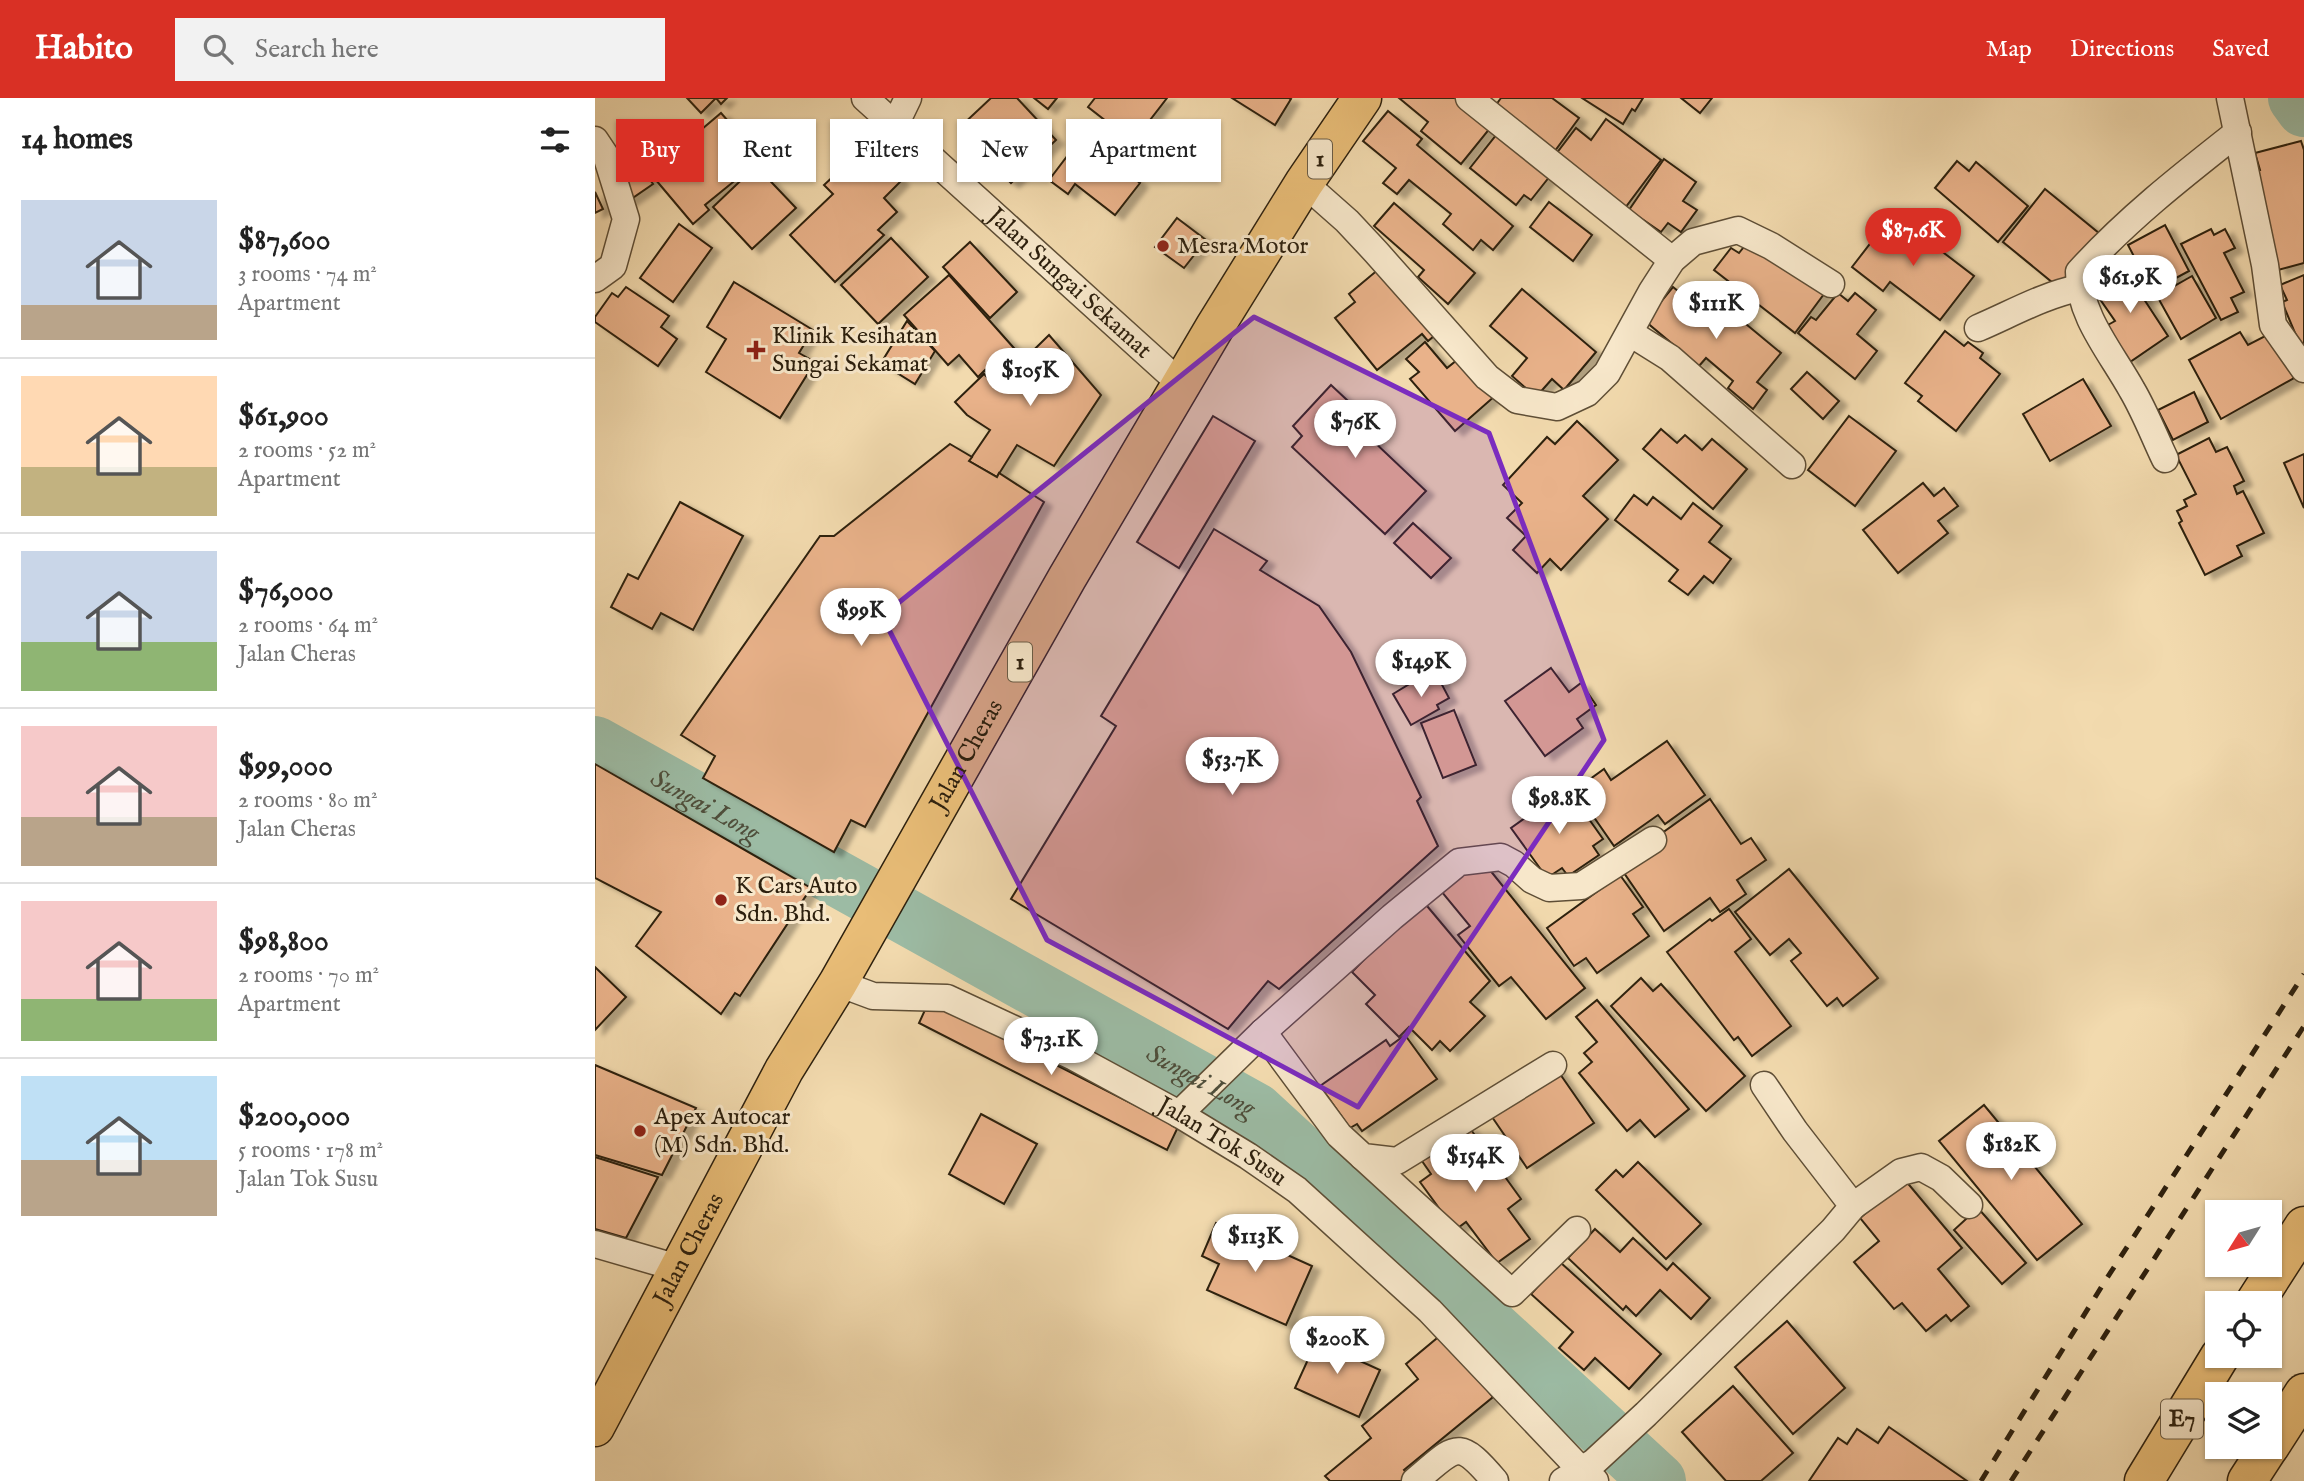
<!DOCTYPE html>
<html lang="en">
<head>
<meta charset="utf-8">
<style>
	:root { --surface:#fff; --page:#f2f2f2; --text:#222; --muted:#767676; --line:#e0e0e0; --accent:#d93025 }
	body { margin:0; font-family:"IM FELL English",serif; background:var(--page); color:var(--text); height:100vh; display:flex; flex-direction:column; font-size:26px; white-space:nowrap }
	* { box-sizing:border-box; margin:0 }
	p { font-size:23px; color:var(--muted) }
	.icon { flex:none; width:38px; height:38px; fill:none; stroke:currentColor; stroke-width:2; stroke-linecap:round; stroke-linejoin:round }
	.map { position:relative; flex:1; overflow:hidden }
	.panel { display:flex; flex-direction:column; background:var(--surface); width:595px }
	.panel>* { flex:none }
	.top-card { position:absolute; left:21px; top:21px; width:665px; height:63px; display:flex; gap:14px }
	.needle { width:46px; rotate:233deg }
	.buttons { position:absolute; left:1610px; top:1102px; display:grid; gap:14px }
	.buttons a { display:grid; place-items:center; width:77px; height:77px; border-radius:0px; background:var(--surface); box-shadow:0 2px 5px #0004; font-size:35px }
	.price { position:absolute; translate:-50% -60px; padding:0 16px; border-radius:24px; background:#fff; color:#222; font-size:23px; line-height:46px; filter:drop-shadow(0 2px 4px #0008) }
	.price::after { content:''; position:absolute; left:50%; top:42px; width:21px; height:16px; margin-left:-10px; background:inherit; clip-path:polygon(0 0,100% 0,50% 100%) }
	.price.current { background:var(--accent); color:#fff }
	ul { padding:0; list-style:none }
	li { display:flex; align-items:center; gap:21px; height:175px; padding:0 21px }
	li+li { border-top:2px solid var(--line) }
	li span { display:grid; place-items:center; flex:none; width:196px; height:140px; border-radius:0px; color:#555 }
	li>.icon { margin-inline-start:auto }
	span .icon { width:84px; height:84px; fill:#fffc; stroke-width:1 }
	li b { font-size:30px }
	h2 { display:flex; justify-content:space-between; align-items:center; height:84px; padding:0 21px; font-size:30px }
	.chip { padding:0 24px; border-radius:0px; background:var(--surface); box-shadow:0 2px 5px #0004; font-size:24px; line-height:63px }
	.chip.current { background:var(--accent); color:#fff }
	header { display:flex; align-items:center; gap:42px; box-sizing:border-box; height:98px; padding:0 35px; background:var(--accent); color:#fff }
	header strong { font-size:33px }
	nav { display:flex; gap:38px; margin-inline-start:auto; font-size:24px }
	.search { width:490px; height:63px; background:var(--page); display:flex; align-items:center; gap:18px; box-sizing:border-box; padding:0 24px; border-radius:0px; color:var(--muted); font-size:26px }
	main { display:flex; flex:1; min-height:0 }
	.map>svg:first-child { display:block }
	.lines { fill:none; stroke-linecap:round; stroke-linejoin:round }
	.river { stroke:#9cbba4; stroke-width:56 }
	.building { fill:#e9b28a; stroke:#2d200e; stroke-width:2; filter:url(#shadow) }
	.minor-casing { stroke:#5e4e36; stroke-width:29 }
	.primary-casing { stroke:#2d200e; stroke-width:41 }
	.motorway-casing { stroke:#2d200e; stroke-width:41 }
	.minor { stroke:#f7e7ca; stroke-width:26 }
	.primary { stroke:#e9bd77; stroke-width:38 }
	.motorway { stroke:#e9bd77; stroke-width:38 }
	.rail { stroke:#2d200e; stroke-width:5; stroke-dasharray:12 12; stroke-linecap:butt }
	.marked { fill:#7b2cbf; fill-opacity:0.2; stroke:#7b2cbf; stroke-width:5; stroke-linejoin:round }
	.poi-dot { fill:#8f2418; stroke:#f7e7ca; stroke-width:2.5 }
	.labels { text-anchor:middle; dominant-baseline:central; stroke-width:6; stroke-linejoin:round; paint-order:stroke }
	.shield { fill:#f7e7ca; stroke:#6a5c46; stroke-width:2 }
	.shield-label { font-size:23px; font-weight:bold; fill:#2d200e }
	.poi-label { font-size:24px; fill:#2d200e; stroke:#f7e7ca; text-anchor:start }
	.street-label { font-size:24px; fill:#2d200e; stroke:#f7e7ca }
	.water-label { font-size:26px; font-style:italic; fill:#4e4e3b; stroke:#f7e7ca }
</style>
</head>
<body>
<header>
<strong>Habito</strong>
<div class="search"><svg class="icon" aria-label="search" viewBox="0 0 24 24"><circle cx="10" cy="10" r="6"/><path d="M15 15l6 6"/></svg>Search here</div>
<nav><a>Map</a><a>Directions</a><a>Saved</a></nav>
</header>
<main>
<section class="panel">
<h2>14 homes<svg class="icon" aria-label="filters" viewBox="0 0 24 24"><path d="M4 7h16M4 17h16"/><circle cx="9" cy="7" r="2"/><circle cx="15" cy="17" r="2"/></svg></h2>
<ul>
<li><span style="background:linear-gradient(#c9d6e8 75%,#b9a48a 0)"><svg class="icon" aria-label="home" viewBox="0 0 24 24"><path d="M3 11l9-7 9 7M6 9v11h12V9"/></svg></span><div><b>$87,600</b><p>3 rooms · 74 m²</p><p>Apartment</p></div></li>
<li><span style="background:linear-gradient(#ffd9b3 65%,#c2b280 0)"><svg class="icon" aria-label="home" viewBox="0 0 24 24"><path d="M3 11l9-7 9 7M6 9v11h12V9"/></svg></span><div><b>$61,900</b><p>2 rooms · 52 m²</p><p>Apartment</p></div></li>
<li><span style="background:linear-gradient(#c9d6e8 65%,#8fb573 0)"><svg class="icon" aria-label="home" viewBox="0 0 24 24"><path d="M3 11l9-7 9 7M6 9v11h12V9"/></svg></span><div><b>$76,000</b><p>2 rooms · 64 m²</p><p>Jalan Cheras</p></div></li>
<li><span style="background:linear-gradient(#f6c9c9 65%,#b9a48a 0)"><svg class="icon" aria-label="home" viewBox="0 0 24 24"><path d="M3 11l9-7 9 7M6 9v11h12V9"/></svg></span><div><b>$99,000</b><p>2 rooms · 80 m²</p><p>Jalan Cheras</p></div></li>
<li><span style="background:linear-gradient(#f6c9c9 70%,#8fb573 0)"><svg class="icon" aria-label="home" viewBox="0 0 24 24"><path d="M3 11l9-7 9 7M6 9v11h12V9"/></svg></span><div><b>$98,800</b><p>2 rooms · 70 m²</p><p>Apartment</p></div></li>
<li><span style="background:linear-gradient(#bfe0f5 60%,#b9a48a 0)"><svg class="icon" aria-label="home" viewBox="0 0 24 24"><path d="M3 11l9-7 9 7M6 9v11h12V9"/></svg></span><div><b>$200,000</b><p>5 rooms · 178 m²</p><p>Jalan Tok Susu</p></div></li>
</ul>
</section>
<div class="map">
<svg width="1709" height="1383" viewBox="0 0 1709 1383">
	<defs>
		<filter id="shadow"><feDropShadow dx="8" dy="4.5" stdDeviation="2" flood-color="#0004"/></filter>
	</defs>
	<rect width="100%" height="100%" fill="#f2daae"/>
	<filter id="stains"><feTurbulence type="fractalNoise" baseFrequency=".00286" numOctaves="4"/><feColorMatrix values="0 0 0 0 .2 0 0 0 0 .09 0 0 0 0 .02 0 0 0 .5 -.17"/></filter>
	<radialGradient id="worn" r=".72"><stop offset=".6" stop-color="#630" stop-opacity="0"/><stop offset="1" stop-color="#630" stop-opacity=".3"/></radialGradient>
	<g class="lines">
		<g class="river">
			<polyline points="1701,0 1709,11"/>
			<path id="s1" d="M0,646L661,1013L1063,1383"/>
		</g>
	</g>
	<g class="building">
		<polygon points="92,0 132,0 126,6 121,0 106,15"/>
		<polygon points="396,0 422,0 461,42 416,85 364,30"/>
		<polygon points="439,0 462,0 453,11"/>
		<polygon points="500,0 572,0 538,44 493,9"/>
		<polygon points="637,0 694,0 696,1 680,27"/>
		<polygon points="804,0 860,0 896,29 866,66 826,33 833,24"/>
		<polygon points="906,0 957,0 984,20 954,61 898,11"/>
		<polygon points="987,0 1048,0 1040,13 1037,11 1028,26"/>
		<polygon points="1086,0 1117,0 1105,15"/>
		<polygon points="793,13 827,41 822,47 918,128 898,152 886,142 878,152 848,126 856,116 814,82 802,96 788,85 801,70 768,43"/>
		<polygon points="126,15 148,40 140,47 150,59 140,67 148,76 110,107 114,112 98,126 55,75"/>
		<polygon points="1011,21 1066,62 1030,110 961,56 981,30 996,42"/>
		<polygon points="902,36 955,78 936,102 929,97 921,107 875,70"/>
		<polygon points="486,40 545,85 520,117 480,86 473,96 454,82"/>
		<polygon points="1706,43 1709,52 1709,165 1683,172 1656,74 1665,72 1660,55"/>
		<polygon points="272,47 306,83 289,100 302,114 283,132 289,137 240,184 195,137 238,96 229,87"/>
		<polygon points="39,59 58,86 26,108 7,81"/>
		<polygon points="1069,61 1101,84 1088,103 1102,112 1086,134 1073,125 1066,134 1034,112"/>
		<polygon points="1362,63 1374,73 1381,64 1433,108 1403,144 1340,90"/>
		<polygon points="161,68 201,110 157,151 118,109"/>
		<polygon points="1450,91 1505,136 1463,189 1408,144"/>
		<polygon points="0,94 8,111 0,115"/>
		<polygon points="954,104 997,137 978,163 935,129"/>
		<polygon points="799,105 880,175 853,206 823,179 829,172 779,128"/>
		<polygon points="1298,116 1379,178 1345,222 1295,184 1288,193 1257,169"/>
		<polygon points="582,120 611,142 589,170 560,149"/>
		<polygon points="84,126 117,150 78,204 45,180"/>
		<polygon points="1570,127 1594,173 1557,193 1533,147"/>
		<polygon points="1616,131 1619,137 1630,131 1640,150 1629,155 1649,194 1636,200 1643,214 1626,222 1586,146"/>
		<polygon points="296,140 333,179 283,226 246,187"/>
		<polygon points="1156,140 1229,196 1200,235 1119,172 1136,150 1144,155"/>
		<polygon points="375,144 422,194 395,220 348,169"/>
		<polygon points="1526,166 1573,238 1535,264 1511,228 1520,223 1500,194 1514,184 1509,177"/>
		<polygon points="785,170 845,233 833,243 827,236 782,272 740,220 760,204 754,196"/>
		<polygon points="354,177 426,258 399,282 390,272 383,279 364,257 353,267 309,217"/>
		<polygon points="1709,177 1709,245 1705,247 1687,204 1692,202 1685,187"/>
		<polygon points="1597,178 1621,220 1586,241 1562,198"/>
		<polygon points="139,184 218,232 204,255 220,264 185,320 111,274 131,241 112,229"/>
		<polygon points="31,189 74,218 66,229 82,241 63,268 0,224 0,219 17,195 23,199"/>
		<polygon points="1078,189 1100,207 1111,193 1186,255 1162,284 1172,292 1158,311 1133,290 1138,283 1111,260 1104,268 1050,223"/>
		<polygon points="927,191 1001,254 969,292 957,281 941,299 917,278 932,260 895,228"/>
		<polygon points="1243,195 1253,203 1260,195 1281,212 1262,236 1282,253 1260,281 1203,235 1216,219 1221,222"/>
		<polygon points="312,223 340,253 320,286 286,265"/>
		<polygon points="1350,233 1369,248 1373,244 1388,255 1385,260 1405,276 1361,333 1323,303 1327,298 1310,285"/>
		<polygon points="1645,234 1653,247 1674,236 1699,280 1626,321 1594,262"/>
		<polygon points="454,237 506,297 459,368 422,347 402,379 374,363 395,332 372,317 360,304 389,276 402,288"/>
		<polygon points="830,244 852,270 867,258 901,297 860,333 815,281 824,274 811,261"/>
		<polygon points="1212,274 1244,303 1228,321 1196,291"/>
		<polygon points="1488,281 1516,328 1455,363 1428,316"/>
		<polygon points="736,287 784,332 776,341 831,393 790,436 697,349 707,338 698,328"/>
		<polygon points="1599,294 1613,324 1578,342 1563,312"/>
		<polygon points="618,318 660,343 584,470 542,444"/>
		<polygon points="1254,318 1301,353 1260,408 1213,372"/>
		<polygon points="982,323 1023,362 988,398 1013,421 966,472 955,461 942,475 918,452 931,438 912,420 927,405 908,387 952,339 960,346"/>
		<polygon points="1066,331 1082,345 1090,337 1107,352 1117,341 1152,371 1118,411 1048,351"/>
		<polygon points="1614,340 1621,354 1632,349 1649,383 1639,388 1642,396 1648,393 1669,435 1642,448 1647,458 1610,477 1584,425 1587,423 1582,413 1592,408 1589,402 1601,396 1581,357"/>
		<polygon points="355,346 377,359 374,363 402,379 404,375 449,404 270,729 256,722 239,754 108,680 120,658 86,637 225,438 239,438"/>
		<polygon points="1709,356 1709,410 1689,365"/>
		<polygon points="1328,385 1339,398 1349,390 1363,408 1343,423 1353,435 1303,475 1268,432"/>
		<polygon points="1039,397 1052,407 1058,399 1086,421 1098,405 1127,428 1114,444 1136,461 1118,485 1109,478 1093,497 1074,483 1083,472 1020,422"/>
		<polygon points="85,404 148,438 98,532 66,515 57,531 16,509 33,476 43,481"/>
		<polygon points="818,425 856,460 836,480 799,445"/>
		<polygon points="619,431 672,463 665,472 724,508 756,554 826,699 822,703 843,748 684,891 673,883 633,931 416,801 521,628 506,618"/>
		<polygon points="956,570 974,594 986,585 1001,607 982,621 988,630 950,658 910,603"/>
		<polygon points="826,579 831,588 844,581 854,600 842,607 844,611 816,627 798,596"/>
		<polygon points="859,612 881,667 848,680 826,625"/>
		<polygon points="1072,643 1110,697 1070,726 1063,717 1019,748 980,692 1009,671 1016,682"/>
		<polygon points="0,666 216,790 145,898 140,895 126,916 41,848 66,814 0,780"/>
		<polygon points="972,690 1008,741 998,748 1004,757 973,778 967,770 952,780 916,730"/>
		<polygon points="1115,701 1146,746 1156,740 1171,762 1142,782 1151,796 1125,814 1115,800 1069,833 1027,772 1046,750"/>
		<polygon points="886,761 990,890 951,921 916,879 904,888 863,837 875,828 846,793"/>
		<polygon points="1194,771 1283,880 1248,908 1242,900 1232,908 1196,863 1206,855 1194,841 1175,857 1140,814"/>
		<polygon points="1025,777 1048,809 1038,816 1054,838 1002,875 991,860 979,868 952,830"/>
		<polygon points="827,802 895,883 875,904 890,918 855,953 845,943 837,952 814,929 804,939 771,906 780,897 757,874"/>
		<polygon points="1134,811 1156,841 1140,854 1196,928 1157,958 1143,939 1139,942 1072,854 1115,821 1117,823"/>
		<polygon points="0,869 31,899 0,932"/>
		<polygon points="1046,880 1058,893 1066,886 1150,978 1111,1013 1016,908"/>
		<polygon points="1002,902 1094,1011 1060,1039 1045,1022 1032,1033 984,975 997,964 989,955 1002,944 981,919"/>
		<polygon points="330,912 353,912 583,1029 572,1052 324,925"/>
		<polygon points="810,937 842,981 767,1033 762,1026 755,1030 725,988 791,942 795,948"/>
		<polygon points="956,963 999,1025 932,1070 895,1016"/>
		<polygon points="0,967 101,1010 67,1077 0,1057"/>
		<polygon points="1389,1007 1487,1126 1442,1162 1344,1043"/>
		<polygon points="386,1016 442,1046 409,1106 354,1076"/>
		<polygon points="874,1029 926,1101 913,1111 935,1141 902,1165 871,1124 860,1132 825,1084 836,1076 827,1063"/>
		<polygon points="0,1059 63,1079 31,1140 0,1131"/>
		<polygon points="1043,1064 1106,1126 1071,1161 1001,1092 1021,1072 1028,1079"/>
		<polygon points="1310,1082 1367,1150 1343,1171 1374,1208 1356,1223 1351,1217 1331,1233 1307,1205 1299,1211 1259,1164 1284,1143 1265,1120"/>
		<polygon points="1383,1110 1431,1165 1407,1186 1359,1132"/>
		<polygon points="621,1125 717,1168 691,1227 612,1192 624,1166 607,1158"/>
		<polygon points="1000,1131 1025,1154 1038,1140 1072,1172 1078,1165 1115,1200 1096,1221 1065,1192 1041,1218 1031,1208 1028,1212 973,1160"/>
		<polygon points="965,1164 1066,1256 1034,1291 1000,1260 989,1272 964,1250 978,1234 936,1196"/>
		<polygon points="1192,1223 1250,1290 1198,1336 1140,1269"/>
		<polygon points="726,1233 748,1243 743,1253 785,1272 764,1319 700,1290"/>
		<polygon points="847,1236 898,1299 809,1372 815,1380 811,1383 735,1383 730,1378 776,1340 767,1328 823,1281 811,1266"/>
		<polygon points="1138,1288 1198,1355 1166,1383 1131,1383 1087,1334"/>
		<polygon points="1294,1329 1372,1383 1214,1383 1243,1340 1252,1346 1262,1331 1283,1345"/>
	</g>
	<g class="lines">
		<g class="minor-casing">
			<g id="minor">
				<path id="s2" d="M270,0L586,286"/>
				<polyline points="874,0 1077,162"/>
				<polyline points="1635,0 1670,167 1678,227 1709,271"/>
				<polyline points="300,27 313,0"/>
				<polyline points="0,42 12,60 31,121 18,168 0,181"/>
				<polyline points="709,85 752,123 781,154 892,279 922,302 962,309 992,295 1012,275 1057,193 1077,162 1098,144 1143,132 1176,148 1236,186"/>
				<path d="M1383,230C1416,216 1449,197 1484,190"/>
				<polyline points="1035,235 1075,260 1197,367"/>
				<path d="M1570,361C1559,338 1550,314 1537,292C1516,254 1484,218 1484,174C1532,121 1587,78 1643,34"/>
				<path id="s3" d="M243,885L278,898L352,900L479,959L584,1016L653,1058L702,1092L835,1213L987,1373L1000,1383"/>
				<polyline points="668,934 744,1037 768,1059 802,1063 958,967"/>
				<polyline points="584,1016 668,934 797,819 864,764 906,759 919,766 937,782 954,790 986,788 1058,742"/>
				<polyline points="768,1059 917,1195 982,1132"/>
				<polyline points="1258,1108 1306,1074 1326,1069 1346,1080 1374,1107"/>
				<polyline points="0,1146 83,1170"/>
				<path d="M820,1383C861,1349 862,1338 900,1383"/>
				<polyline points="968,1383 999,1364 1051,1316 1238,1132 1258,1108 1200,1033 1169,987"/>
			</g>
		</g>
		<g class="primary-casing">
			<g id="primary">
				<path id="s4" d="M0,1329L189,972L243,885L472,480L621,227L709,85L767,0"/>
			</g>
		</g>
		<g class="motorway-casing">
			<g id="motorway">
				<polyline points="1659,1206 1709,1128"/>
				<polyline points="1675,1348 1709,1295"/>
				<polyline points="1549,1383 1625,1258"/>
				<polyline points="1652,1383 1674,1349"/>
			</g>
		</g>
		<use href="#minor" class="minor"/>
		<use href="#primary" class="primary"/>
		<use href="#motorway" class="motorway"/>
		<g class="rail">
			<polyline points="1386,1383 1512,1180 1709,876"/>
			<polyline points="1416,1383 1709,928"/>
		</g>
	</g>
	<path class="marked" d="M659,219L894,335L1009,642L763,1009L452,842L287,518Z"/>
	<g class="poi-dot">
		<circle cx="568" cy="148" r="7"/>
		<path d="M157.5 241.5h7v7h7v7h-7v7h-7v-7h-7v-7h7z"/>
		<circle cx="126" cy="802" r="7"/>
		<circle cx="45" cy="1033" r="7"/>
	</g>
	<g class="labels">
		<g class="shield">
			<rect x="713" y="41.5" width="24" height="39" rx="5"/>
			<rect x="413" y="544.5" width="24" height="39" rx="5"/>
			<rect x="1566" y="1301.5" width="42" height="39" rx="5"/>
		</g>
		<g class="shield-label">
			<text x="725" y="61">1</text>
			<text x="425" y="564">1</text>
			<text x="1587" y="1321">E7</text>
		</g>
		<g class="poi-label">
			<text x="582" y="148">Mesra Motor</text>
			<text x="177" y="238">Klinik Kesihatan<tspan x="177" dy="28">Sungai Sekamat</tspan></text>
			<text x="140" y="788">K Cars Auto<tspan x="140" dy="28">Sdn. Bhd.</tspan></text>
			<text x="59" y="1019">Apex Autocar<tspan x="59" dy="28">(M) Sdn. Bhd.</tspan></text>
		</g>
		<g class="street-label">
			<text stroke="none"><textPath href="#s2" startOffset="276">Jalan Sungai Sekamat</textPath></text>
			<text stroke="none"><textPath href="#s4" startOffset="768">Jalan Cheras</textPath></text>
			<text stroke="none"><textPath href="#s3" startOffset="422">Jalan Tok Susu</textPath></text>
			<text stroke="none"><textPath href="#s4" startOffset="201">Jalan Cheras</textPath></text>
		</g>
		<g class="water-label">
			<text stroke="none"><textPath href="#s1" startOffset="126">Sungai Long</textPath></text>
			<text stroke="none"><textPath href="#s1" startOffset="693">Sungai Long</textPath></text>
		</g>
	</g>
	<rect width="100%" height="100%" filter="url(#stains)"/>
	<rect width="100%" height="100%" fill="url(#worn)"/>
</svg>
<div class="buttons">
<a><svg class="needle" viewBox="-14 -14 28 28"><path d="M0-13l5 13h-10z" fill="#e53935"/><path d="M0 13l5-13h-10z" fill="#767676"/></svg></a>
<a><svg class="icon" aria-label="locate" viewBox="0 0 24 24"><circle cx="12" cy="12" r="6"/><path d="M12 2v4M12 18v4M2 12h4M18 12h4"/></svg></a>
<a><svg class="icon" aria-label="layers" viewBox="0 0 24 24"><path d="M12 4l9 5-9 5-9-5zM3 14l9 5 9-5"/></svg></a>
</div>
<b class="price current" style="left:1318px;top:170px">$87.6K</b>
<b class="price" style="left:1535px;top:217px">$61.9K</b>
<b class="price" style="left:1121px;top:243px">$111K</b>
<b class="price" style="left:435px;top:310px">$105K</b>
<b class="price" style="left:760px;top:362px">$76K</b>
<b class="price" style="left:266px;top:550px">$99K</b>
<b class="price" style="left:826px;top:601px">$149K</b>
<b class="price" style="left:637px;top:699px">$53.7K</b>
<b class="price" style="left:964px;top:738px">$98.8K</b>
<b class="price" style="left:456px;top:979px">$73.1K</b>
<b class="price" style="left:1416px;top:1084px">$182K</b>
<b class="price" style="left:880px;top:1096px">$154K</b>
<b class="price" style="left:660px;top:1176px">$113K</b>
<b class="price" style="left:742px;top:1278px">$200K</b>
<div class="top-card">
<a class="chip current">Buy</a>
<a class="chip">Rent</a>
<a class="chip">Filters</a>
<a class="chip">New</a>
<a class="chip">Apartment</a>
</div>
</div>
</main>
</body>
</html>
